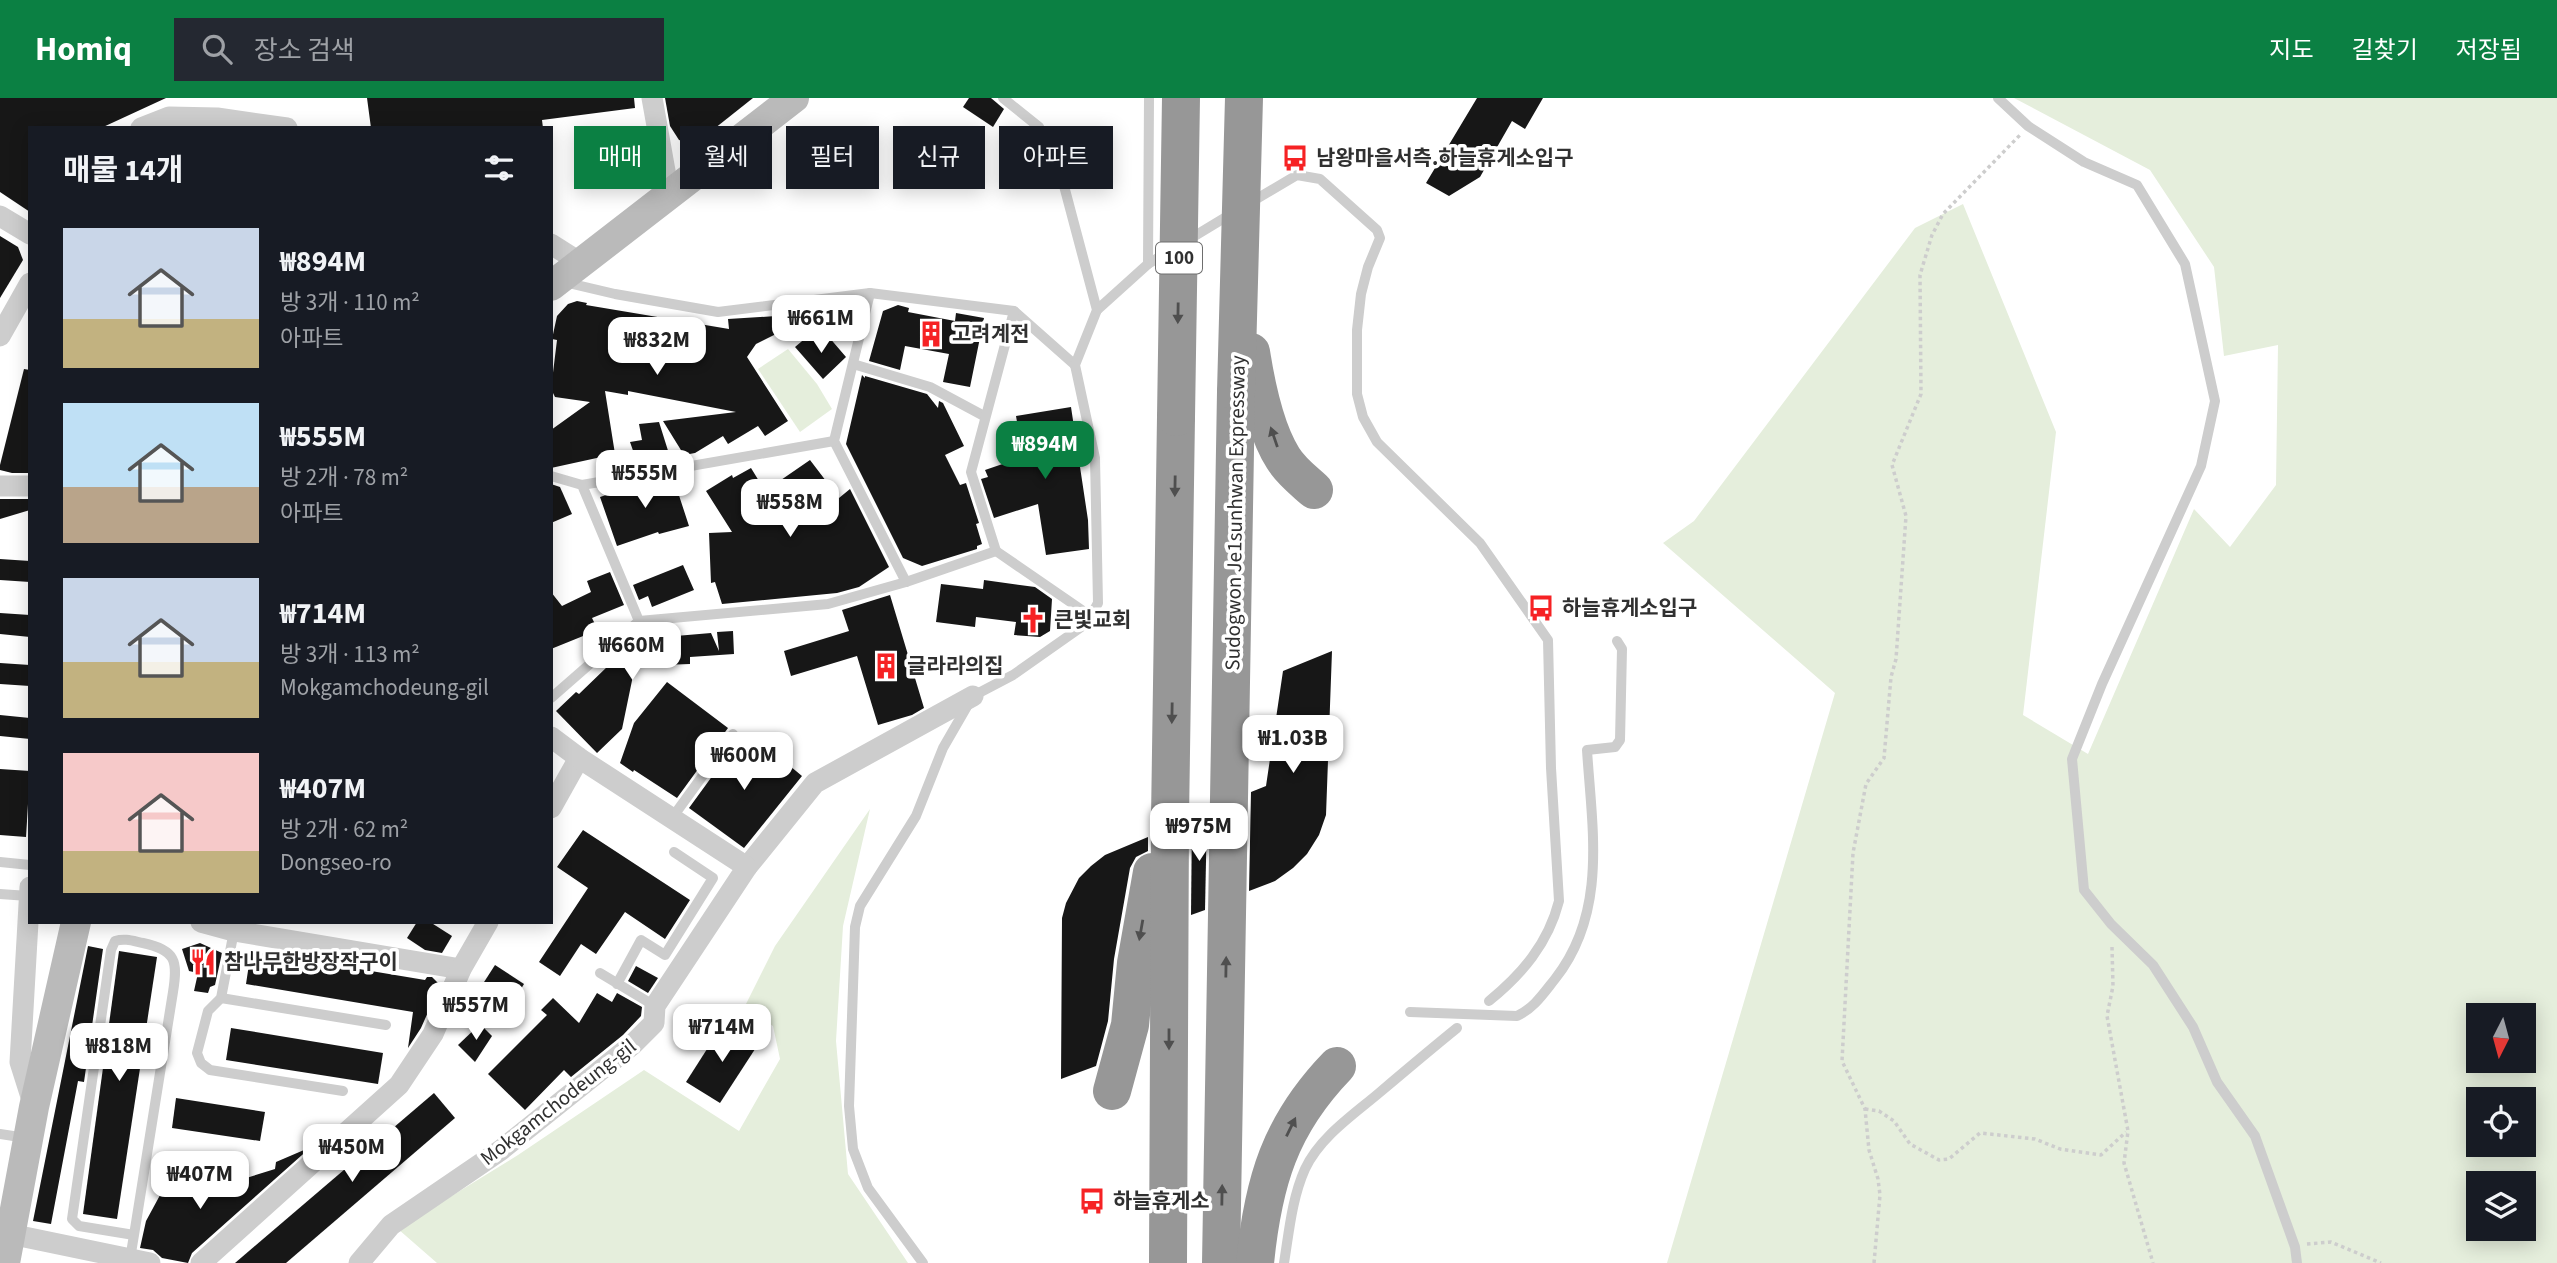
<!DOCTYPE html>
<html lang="ko">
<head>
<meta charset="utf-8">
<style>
	:root { --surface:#171b24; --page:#242831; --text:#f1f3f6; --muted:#9ea1a6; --accent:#0b8043 }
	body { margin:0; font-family:"Source Sans 3","Noto Sans KR",sans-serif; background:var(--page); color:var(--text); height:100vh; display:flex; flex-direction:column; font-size:26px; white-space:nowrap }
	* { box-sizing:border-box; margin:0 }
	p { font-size:23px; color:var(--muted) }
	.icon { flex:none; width:38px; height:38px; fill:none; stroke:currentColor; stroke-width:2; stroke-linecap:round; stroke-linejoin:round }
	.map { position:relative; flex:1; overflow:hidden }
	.side { position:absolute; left:28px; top:28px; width:525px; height:798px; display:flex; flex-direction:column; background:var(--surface); border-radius:0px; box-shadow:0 4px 18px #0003 }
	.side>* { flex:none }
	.guide { position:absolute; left:574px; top:28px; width:665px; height:63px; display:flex; gap:14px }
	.needle { width:46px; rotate:186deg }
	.tools { position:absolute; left:2466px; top:905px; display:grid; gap:14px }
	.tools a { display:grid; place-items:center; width:70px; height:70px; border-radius:0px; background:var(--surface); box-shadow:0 4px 18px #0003; font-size:35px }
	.price { position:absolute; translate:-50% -60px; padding:0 16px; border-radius:14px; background:#fff; color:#222; font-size:23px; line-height:46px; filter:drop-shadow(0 2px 4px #0008) }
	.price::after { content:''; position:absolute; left:50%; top:42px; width:21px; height:16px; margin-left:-10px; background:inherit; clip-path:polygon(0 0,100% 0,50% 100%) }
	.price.active { background:var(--accent); color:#fff }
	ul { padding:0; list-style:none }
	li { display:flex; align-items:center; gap:21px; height:175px; padding:0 35px }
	li span { display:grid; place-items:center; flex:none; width:196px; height:140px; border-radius:0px; color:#555 }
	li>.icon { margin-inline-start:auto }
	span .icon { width:84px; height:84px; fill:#fffc; stroke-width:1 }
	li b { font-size:30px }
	h2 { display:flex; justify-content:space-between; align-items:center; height:84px; padding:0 35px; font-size:30px }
	.pill { padding:0 24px; border-radius:0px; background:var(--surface); box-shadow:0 4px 18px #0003; font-size:24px; line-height:63px }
	.pill.active { background:var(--accent); color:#fff }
	header { display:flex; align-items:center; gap:42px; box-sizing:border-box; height:98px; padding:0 35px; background:var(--accent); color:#fff }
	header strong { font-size:33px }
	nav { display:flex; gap:38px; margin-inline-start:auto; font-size:24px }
	.search { width:490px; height:63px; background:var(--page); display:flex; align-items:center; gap:18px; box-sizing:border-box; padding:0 24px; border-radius:0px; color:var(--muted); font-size:26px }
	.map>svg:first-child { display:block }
	.green { fill:#e5eedc; fill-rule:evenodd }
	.building { fill:#171717 }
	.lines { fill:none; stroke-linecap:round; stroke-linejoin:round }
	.path { stroke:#cdcdcd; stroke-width:3.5; stroke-dasharray:3.5 3.5; stroke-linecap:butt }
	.lane { stroke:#cdcdcd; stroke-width:10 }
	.street { stroke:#cdcdcd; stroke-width:21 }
	.secondary { stroke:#bababa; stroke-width:30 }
	.highway { stroke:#979797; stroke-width:38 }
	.highway-bridge { stroke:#979797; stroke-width:38 }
	.oneway { fill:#4f4f4f }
	.labels { text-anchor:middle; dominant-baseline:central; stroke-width:7; stroke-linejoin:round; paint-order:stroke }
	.shield { fill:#fff; stroke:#6e6e6e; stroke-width:2 }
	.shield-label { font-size:19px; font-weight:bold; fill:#303030 }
	.poi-label { font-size:21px; font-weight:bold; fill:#303030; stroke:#fff; text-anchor:start }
	.street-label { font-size:21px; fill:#303030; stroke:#fff }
</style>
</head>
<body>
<header>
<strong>Homiq</strong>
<div class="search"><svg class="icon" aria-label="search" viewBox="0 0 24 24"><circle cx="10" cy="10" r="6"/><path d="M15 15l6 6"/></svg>장소 검색</div>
<nav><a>지도</a><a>길찾기</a><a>저장됨</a></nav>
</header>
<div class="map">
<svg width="2557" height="1165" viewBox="0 0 2557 1165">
	<rect width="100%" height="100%" fill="#fff"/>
	<g class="green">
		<path d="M2014,0H2557V1165H1667L1835,595L1663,445L1694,423L1915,130L1963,106L2056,334L2023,617L2088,656L2194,411L2230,449L2276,387L2278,247L2224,258L2214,169L2150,72ZM2478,917H2524V962H2478ZM2478,1001H2524V1046H2478ZM2478,1085H2524V1130H2478Z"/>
		<polygon points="788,251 817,286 832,311 800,334 758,271"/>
		<polygon points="870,711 843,828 836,943 848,1076 908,1165 437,1165 398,1131 518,1057 644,972 739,1033 780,961 773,928 744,910 775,848"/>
	</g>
	<g class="building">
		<polygon points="0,0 166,0 101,30 30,30 30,114 0,94"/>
		<polygon points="367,0 634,0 635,10 542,22 543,30 371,30"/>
		<polygon points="665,0 753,0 695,46 679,42 670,28"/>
		<polygon points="969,0 991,0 1004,11 993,29 963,9"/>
		<polygon points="1477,0 1543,0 1525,31 1512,23 1480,79 1449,98 1426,85"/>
		<polygon points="0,138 18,149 23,162 0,200"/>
		<polygon points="577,203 587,205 586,207 729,231 728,221 776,218 778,235 756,246 747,259 788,323 765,338 758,328 728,346 723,338 695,355 684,357 663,323 736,314 628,293 628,297 605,293 615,356 551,370 551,332 590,304 555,299 551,291 557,242 552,241 557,218 568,206"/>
		<polygon points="898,207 909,210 908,214 955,223 956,215 984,220 970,289 943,284 949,256 905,248 900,272 869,263 883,213"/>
		<polygon points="808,238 812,241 815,239 820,245 828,238 846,259 823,281 795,249"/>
		<polygon points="24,271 30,272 30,375 12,375 0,372 0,367"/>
		<polygon points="862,277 865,280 865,278 927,296 938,310 939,303 943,305 964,348 945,357 960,387 966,385 979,425 976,426 982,446 977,448 977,451 922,468 903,460 846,346"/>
		<polygon points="1071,309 1088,422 1089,451 1046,457 1038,406 994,420 981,381 988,379 985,372 1023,359 1016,318"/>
		<polygon points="659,324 670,359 637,364 630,344 642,342 639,326"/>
		<polygon points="810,362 839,400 850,391 889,469 859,489 837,495 722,506 715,484 711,485 709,435 732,434 706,393 732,377 733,380 751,370 765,393"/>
		<polygon points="673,379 689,428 659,436 658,434 617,448 600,399 642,385"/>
		<polygon points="551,386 560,389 572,416 551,425"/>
		<polygon points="0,401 30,401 30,412 0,421"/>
		<polygon points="0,461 30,463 30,484 0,482"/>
		<polygon points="683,467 694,492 652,509 648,498 639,502 633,487"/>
		<polygon points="610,474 624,507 592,520 598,532 551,551 551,494 562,508 591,494 587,483"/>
		<polygon points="984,482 1035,489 1052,501 1050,533 1040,539 1014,537 1016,524 976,519 975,529 936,524 941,486 983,491"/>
		<polygon points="890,497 924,610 912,617 878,627 857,558 791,578 784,553 849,533 842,512"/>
		<polygon points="0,515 30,517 30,539 0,536"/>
		<polygon points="733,533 734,556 690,559 690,566 635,568 622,631 597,655 556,613 576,594 579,596 637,540 665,541 664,539 711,535 719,553 717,534"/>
		<polygon points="1332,553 1326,717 1319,737 1307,756 1293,770 1275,783 1249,793 1251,694 1266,688 1283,573"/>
		<polygon points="0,565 30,567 30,588 0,586"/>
		<polygon points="667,584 728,630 677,700 634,672 633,674 620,665 634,625"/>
		<polygon points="0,617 30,620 30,641 0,638"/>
		<polygon points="740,640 743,642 745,640 780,668 784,663 802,678 744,750 689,710"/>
		<polygon points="0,671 30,673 26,739 0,737"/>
		<polygon points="1207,713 1205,812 1191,817 1192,720"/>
		<polygon points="583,732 690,802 665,841 625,814 596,856 581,846 560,878 539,864 588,790 557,769"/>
		<polygon points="1148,739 1148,753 1136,759 1130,770 1114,861 1108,923 1096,968 1061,981 1062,820 1066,805 1079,780 1091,768 1105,757"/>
		<polygon points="417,824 430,824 452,838 442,855 425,852 407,840"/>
		<polygon points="200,845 222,855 215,887 210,889 208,895 194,893 198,875 189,873 182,851"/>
		<polygon points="88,848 103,851 84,984 78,983 51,1126 33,1123"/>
		<polygon points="119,853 157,859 117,1121 83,1116"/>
		<polygon points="251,853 425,882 427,879 432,879 440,887 421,930 408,950 413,914 246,886"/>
		<polygon points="495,867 524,886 507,914 477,895"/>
		<polygon points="636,868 658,880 648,895 628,883"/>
		<polygon points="597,895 612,904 617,895 642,909 641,918 623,937 571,979 564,972 525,1012 488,976 547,917 541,912 553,900 579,925"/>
		<polygon points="480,926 492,938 475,964 458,947"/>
		<polygon points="723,926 757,948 720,1005 686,984"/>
		<polygon points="231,930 383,955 378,986 226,962"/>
		<polygon points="434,995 455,1020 286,1165 235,1165"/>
		<polygon points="176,1000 265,1014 260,1043 172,1030"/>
		<polygon points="311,1049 192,1155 188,1165 162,1160 153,1152 140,1150 146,1123 172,1075 186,1075 208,1097 217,1089 275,1071 276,1064"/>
	</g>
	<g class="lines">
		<g class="path">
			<polyline points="2112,849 2113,888 2107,918 2128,1033 2124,1065 2153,1165"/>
			<polyline points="1865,1011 1879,1013 1894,1023 1910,1046 1939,1062 1949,1061 1980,1035 2035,1041 2060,1051 2101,1057 2126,1034"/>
			<polyline points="2307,1146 2331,1144 2381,1165"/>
			<polyline points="1874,1165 1880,1097 1878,1081 1869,1052 1865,1011 1842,963 1853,755 1866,686 1884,660 1891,579 1896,561 1906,418 1892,367 1921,296 1920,177 1932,137 1943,116 2020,37"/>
		</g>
		<g class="lane">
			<polyline points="1149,0 1148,166 1171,152"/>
			<polyline points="1998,0 2028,28 2084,64 2137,87 2185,166 2215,303 2201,368 2102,586 2072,661 2084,792 2111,826 2153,867 2193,929 2217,984 2255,1038 2295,1149 2297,1165"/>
			<path d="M1248,106L1297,77L1320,81L1377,132L1380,140L1368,169L1361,196L1357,232V296L1363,319L1377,344L1480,445L1548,542L1551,670L1559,803C1548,846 1522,876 1489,903"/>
			<polyline points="1188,142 1231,116"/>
			<polyline points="564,184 615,196 718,214 870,195 1014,213 1075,267"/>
			<polyline points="870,195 834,343 906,484"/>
			<polyline points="1097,212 1148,166"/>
			<polyline points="853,266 930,289 984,318"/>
			<polyline points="551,378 582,387 639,523 828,506 906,484 996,453 1092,519"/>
			<polyline points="582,387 834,343"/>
			<polyline points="996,453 971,374 1014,213"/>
			<polyline points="551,600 639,523"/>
			<polyline points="672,720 733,636"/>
			<polyline points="0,764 30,767"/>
			<polyline points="0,796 28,798"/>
			<polyline points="234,833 221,900 208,913 197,955 201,965 210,972 343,993"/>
			<polyline points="600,875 655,908"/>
			<polyline points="617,886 641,842 665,857 713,780 674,754"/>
			<polyline points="221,900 386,927"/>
			<path d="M1410,914L1517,918C1534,910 1543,896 1555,881C1608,814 1592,731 1587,652L1615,649L1620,642L1622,551L1617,543"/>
			<polyline points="0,1036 26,1040"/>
			<path d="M130,1161L134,1137L173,894C178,863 176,852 143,845C133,843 125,840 115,843L111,852L72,1121L79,1128L134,1137"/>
			<polyline points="923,1165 868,1090 853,1051 849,1008 855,829 860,808 916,718 943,650 973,598 1013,577 1087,525 1098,505 1095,360 1075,267 1097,212 1059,69 1039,29 1003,0"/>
			<path d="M1284,1165C1289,1134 1292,1100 1305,1071C1320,1039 1353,1017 1379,995C1405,973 1431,951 1457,930"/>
		</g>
		<g class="street">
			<polyline points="652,0 669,95"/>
			<polyline points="141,30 169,19 217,20 287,30"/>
			<polyline points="0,118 30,136"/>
			<polyline points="551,146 581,165"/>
			<polyline points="0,238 30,185"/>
			<polyline points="0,388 30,388"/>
			<polyline points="551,710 579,660"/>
			<polyline points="747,769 815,685 973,598"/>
			<polyline points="30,789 20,964 33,1005"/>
			<polyline points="201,824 234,833 461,871"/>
			<polyline points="10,1136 150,1165"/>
			<polyline points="201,1165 399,987 433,936 461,871 488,824"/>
			<polyline points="359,1165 391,1127 501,1052 632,947 654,925 655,908 747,769 579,660 551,639"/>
		</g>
		<g class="secondary">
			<polyline points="551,188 794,0"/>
			<polyline points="5,1165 34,1009 76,824"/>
		</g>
		<g class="highway">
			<path d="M1251,254C1256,286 1266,333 1283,360C1291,373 1303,382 1314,392"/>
			<polyline points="1112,993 1130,927 1136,865 1152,774"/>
			<polyline points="1168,1165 1170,721 1176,319"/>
			<polyline points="1221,1165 1236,294"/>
			<path d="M1255,1165C1263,1084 1280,1027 1337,968"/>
		</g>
		<g class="highway-bridge">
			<polyline points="1236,294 1244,0"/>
			<polyline points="1176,319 1181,0"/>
		</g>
	</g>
	<defs><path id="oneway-solid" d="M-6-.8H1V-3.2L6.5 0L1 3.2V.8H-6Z" transform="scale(1.75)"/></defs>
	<g class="oneway">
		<use href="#oneway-solid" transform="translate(1178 215) rotate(91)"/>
		<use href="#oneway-solid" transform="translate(1274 339) rotate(-109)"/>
		<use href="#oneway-solid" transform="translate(1175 388) rotate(91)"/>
		<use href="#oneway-solid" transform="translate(1172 615) rotate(91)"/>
		<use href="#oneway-solid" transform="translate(1141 832) rotate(100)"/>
		<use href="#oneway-solid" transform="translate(1226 869) rotate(-89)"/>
		<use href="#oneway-solid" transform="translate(1169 941) rotate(90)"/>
		<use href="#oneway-solid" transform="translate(1291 1029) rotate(-64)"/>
		<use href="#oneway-solid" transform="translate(1222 1097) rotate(-89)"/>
	</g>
	<defs>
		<g id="bus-bare" transform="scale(2.1)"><path d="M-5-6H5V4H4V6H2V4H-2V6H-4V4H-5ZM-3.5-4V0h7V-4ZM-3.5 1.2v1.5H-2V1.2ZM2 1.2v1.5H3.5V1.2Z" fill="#f62224" stroke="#fff" stroke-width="2.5" paint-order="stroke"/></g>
		<g id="building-bare" transform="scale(2.1)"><path d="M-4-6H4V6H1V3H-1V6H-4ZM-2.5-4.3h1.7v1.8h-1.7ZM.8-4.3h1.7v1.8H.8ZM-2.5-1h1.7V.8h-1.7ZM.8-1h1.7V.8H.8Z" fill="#f62224" stroke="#fff" stroke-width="2.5" paint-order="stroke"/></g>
		<g id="church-bare" transform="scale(2.1)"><path d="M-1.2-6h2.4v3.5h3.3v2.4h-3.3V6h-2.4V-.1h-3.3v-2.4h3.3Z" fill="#f62224" stroke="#fff" stroke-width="2.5" paint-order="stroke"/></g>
		<g id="restaurant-bare" transform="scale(2.1)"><path d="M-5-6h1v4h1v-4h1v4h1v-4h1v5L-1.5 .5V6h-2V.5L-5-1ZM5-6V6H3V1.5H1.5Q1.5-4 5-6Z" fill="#f62224" stroke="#fff" stroke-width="2.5" paint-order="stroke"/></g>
	</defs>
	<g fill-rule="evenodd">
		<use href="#bus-bare" x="1295" y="60"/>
		<use href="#building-bare" x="931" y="236"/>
		<use href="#bus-bare" x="1541" y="510"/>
		<use href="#church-bare" x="1033" y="522"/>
		<use href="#building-bare" x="886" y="568"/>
		<use href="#restaurant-bare" x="203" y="864"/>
		<use href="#bus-bare" x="1092" y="1103"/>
	</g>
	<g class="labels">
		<rect class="shield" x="1156" y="144.5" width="46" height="31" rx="5"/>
		<g class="shield-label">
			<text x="1179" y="160">100</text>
		</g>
		<g class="poi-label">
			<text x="1316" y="60">남왕마을서측.하늘휴게소입구</text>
			<text x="952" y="236">고려계전</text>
			<text x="1562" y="510">하늘휴게소입구</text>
			<text x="1054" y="522">큰빛교회</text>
			<text x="907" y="568">글라라의집</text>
			<text x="224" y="864">참나무한방장작구이</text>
			<text x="1113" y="1103">하늘휴게소</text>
		</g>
		<g class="street-label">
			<text transform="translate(1235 415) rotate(-89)">Sudogwon Je1sunhwan Expressway</text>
			<text transform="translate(558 1004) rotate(-38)">Mokgamchodeung-gil</text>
		</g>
	</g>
</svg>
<div class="tools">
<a><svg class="needle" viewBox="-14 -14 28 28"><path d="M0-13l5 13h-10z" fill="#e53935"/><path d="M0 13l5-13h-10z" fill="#9ea1a6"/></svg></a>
<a><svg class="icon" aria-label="locate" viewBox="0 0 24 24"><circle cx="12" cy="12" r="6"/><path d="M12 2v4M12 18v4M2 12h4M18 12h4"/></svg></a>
<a><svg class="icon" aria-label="layers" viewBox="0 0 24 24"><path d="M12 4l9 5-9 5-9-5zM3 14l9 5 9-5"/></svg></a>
</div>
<b class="price" style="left:821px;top:257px">₩661M</b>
<b class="price" style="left:657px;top:279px">₩832M</b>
<b class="price active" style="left:1045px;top:383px">₩894M</b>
<b class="price" style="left:645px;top:412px">₩555M</b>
<b class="price" style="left:790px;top:441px">₩558M</b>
<b class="price" style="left:632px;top:584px">₩660M</b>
<b class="price" style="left:1293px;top:677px">₩1.03B</b>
<b class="price" style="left:744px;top:694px">₩600M</b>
<b class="price" style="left:1199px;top:765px">₩975M</b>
<b class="price" style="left:476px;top:944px">₩557M</b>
<b class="price" style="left:722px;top:966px">₩714M</b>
<b class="price" style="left:119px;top:985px">₩818M</b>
<b class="price" style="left:352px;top:1086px">₩450M</b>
<b class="price" style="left:200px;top:1113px">₩407M</b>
<div class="guide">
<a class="pill active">매매</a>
<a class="pill">월세</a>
<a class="pill">필터</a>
<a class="pill">신규</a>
<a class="pill">아파트</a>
</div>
<section class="side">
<h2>매물 14개<svg class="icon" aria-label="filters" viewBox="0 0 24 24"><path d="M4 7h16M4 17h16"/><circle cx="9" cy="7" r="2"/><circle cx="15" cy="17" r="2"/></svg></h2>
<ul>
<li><span style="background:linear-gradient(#c9d6e8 65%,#c2b280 0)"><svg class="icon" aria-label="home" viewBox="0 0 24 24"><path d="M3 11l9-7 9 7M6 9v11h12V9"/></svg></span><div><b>₩894M</b><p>방 3개 · 110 m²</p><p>아파트</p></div></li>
<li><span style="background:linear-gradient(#bfe0f5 60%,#b9a48a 0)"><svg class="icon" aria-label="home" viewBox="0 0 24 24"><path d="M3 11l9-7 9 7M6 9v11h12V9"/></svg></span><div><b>₩555M</b><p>방 2개 · 78 m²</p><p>아파트</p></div></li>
<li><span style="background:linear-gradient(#c9d6e8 60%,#c2b280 0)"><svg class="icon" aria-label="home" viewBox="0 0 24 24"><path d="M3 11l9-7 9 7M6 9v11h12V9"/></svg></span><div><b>₩714M</b><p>방 3개 · 113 m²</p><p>Mokgamchodeung-gil</p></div></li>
<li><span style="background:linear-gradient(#f6c9c9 70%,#c2b280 0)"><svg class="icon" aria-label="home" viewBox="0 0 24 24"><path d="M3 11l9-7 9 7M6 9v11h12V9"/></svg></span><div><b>₩407M</b><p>방 2개 · 62 m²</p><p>Dongseo-ro</p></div></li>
</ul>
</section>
</div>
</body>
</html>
